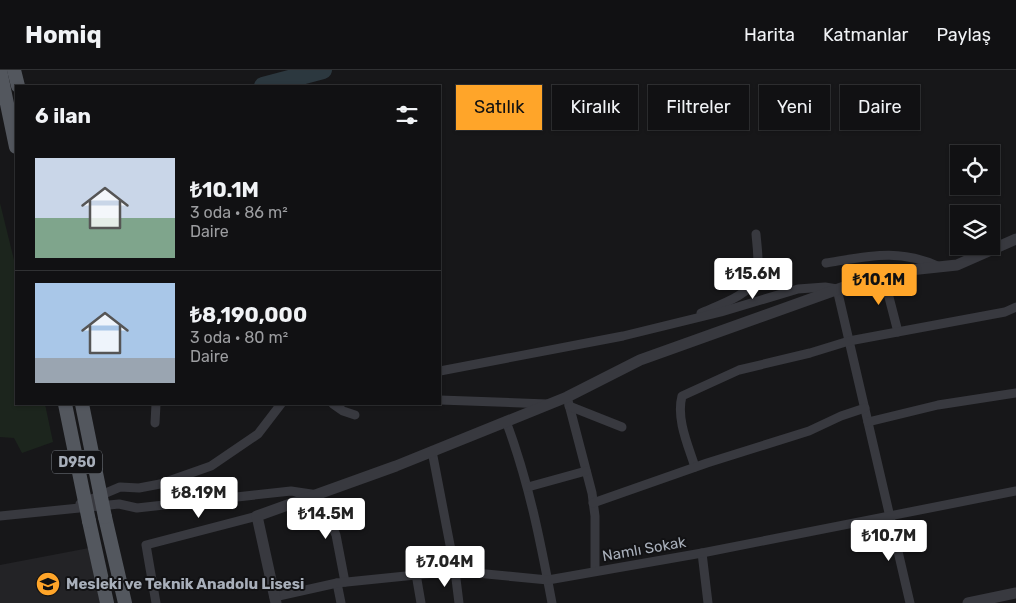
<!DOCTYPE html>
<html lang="tr">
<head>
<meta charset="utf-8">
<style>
	:root { --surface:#111113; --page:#1a1a1c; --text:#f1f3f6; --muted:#9c9da0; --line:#303133; --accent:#ffa529 }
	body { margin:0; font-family:Rubik,sans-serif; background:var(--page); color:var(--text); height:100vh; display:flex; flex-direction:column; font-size:19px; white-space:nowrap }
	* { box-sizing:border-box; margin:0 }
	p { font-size:16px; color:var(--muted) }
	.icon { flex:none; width:28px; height:28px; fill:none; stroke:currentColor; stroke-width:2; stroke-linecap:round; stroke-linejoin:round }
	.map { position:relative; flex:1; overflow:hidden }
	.details { position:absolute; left:15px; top:15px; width:426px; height:320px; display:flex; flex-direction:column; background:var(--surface); border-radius:0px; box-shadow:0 1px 4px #0004,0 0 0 1px var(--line) }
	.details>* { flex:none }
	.top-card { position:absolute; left:456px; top:15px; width:475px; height:45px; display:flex; gap:10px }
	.controls { position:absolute; left:950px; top:75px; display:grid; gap:10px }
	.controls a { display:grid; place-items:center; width:50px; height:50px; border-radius:0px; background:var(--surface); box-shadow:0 1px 4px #0004,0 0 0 1px var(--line); font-size:25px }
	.price { position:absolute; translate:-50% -42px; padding:0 11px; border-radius:5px; background:#fff; color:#222; font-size:16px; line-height:32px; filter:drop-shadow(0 1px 2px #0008) }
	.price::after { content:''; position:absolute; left:50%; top:30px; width:15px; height:11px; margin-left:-8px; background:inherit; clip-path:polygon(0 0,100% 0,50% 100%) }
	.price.on { background:var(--accent); color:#111 }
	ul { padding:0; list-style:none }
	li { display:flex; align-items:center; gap:15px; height:125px; padding:0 20px }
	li+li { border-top:1px solid var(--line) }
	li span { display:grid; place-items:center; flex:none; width:140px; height:100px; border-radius:0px; color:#555 }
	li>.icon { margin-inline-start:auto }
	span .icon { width:60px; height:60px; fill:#fffc; stroke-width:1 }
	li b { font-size:21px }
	h2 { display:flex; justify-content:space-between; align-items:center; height:60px; padding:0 20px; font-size:21px }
	.pill { padding:0 18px; border-radius:0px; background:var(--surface); box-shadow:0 1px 4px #0004,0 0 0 1px var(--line); font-size:18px; line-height:45px }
	.pill.on { background:var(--accent); color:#111 }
	header { display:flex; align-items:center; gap:30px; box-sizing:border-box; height:70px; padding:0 25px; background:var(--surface); border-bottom:1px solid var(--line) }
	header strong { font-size:24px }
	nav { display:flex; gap:28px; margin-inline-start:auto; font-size:18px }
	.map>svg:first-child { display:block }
	.built { fill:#232326 }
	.green { fill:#1c251d }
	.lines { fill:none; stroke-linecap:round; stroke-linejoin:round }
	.river { stroke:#2c383f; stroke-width:18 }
	.minor { stroke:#38393f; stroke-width:9 }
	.tertiary { stroke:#38393f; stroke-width:11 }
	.primary { stroke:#53575e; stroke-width:14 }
	.primary-bridge { stroke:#53575e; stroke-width:14 }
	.labels { text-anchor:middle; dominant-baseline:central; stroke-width:4; stroke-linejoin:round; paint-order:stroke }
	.shield { fill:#121214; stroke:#7b8088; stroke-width:1 }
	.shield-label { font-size:14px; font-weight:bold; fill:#a8afba }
	.street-label { font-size:15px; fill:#a8afba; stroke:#121214 }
	.poi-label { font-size:15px; font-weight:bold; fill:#a8afba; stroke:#121214; text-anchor:start }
</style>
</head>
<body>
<header>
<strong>Homiq</strong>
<nav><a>Harita</a><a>Katmanlar</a><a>Paylaş</a></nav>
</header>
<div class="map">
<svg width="1016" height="533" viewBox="0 0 1016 533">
	<rect width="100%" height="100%" fill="#171719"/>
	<polygon class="built" points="89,478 100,533 0,533 0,495"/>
	<polygon class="green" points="0,133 16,198 16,334 45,334 53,372 22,383 14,368 0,367"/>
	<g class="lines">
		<polyline class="river" points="263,16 323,0"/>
		<g class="minor">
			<path d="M826,193C869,186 899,178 940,197"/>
			<polyline points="883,204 898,262"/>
			<path d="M701,243C716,236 751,225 756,207C760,194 757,177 756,164"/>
			<polyline points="440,301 623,266 721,242 798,219 825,217 837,219 910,533"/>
			<polyline points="567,327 592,423 595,446 595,501"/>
			<polyline points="440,330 547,334"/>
			<polyline points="333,334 343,341 355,345"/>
			<polyline points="569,336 622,357"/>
			<path d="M506,351C529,413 540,469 552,533"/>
			<polyline points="868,352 938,335 1016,323"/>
			<polyline points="155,353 156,334"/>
			<polyline points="432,381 455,501 459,533"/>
			<path d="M695,397C688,375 676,349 682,326L739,300L810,283L849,271L1005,242L1016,237"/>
			<polyline points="528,417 586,401"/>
			<polyline points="593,433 707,393 809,361 841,346 865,338"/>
			<polyline points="80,434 120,417 139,418 160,414 211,396 258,364 281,334"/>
			<polyline points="0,446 119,434 137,438 291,421 318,425 336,465 345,512"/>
			<polyline points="702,483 708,533"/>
			<polyline points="416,504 421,533"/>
			<polyline points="337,513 341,533"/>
			<polyline points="274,527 337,513 455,501 548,510 702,483 1016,421"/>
			<polyline points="156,533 146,475 257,446"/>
		</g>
		<g class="tertiary">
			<polyline points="276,533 257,446 396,396 567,327 640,290 872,207 891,202 957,195 1016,169"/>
			<polyline points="968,533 1016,523"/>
		</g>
		<g class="primary">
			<polyline points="0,0 16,77"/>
			<polyline points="14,0 18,16"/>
			<polyline points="105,447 125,533"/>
			<polyline points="89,451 107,533"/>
		</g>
		<g class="primary-bridge">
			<polyline points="65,334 89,451"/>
			<polyline points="82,334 105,447"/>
		</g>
	</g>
	<defs>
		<g id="school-disc" transform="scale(1.25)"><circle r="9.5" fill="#ffa529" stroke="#121214"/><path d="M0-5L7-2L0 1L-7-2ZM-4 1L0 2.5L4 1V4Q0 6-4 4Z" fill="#111"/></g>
	</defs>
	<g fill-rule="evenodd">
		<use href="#school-disc" x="48" y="514"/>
	</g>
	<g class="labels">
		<rect class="shield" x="52" y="380.5" width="50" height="23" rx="4"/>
		<g class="shield-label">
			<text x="77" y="392">D950</text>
		</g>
		<g class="street-label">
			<text transform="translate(644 479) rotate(-10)">Namlı Sokak</text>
		</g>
		<g class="poi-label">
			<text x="66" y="514">Mesleki ve Teknik Anadolu Lisesi</text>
		</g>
	</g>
</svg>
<div class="controls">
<a><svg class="icon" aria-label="locate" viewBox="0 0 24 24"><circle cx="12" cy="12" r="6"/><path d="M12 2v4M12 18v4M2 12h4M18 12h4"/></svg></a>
<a><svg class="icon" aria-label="layers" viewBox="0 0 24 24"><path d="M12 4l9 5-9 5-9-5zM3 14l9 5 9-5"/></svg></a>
</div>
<b class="price" style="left:753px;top:230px">₺15.6M</b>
<b class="price on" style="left:879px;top:236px">₺10.1M</b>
<b class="price" style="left:199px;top:449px">₺8.19M</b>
<b class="price" style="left:326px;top:470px">₺14.5M</b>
<b class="price" style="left:889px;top:492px">₺10.7M</b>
<b class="price" style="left:445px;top:518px">₺7.04M</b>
<div class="top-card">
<a class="pill on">Satılık</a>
<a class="pill">Kiralık</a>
<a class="pill">Filtreler</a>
<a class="pill">Yeni</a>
<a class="pill">Daire</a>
</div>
<section class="details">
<h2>6 ilan<svg class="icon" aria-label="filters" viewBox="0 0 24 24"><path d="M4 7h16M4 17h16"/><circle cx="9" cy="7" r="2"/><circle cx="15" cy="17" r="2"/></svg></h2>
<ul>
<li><span style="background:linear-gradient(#c9d6e8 60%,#7fa58c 0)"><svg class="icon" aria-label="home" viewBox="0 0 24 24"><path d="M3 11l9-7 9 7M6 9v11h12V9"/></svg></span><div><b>₺10.1M</b><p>3 oda · 86 m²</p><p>Daire</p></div></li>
<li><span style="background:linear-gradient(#a9c7e8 75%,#9aa5b1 0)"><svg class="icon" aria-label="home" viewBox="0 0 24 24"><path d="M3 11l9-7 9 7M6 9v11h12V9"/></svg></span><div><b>₺8,190,000</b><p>3 oda · 80 m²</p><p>Daire</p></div></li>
</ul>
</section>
</div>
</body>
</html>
